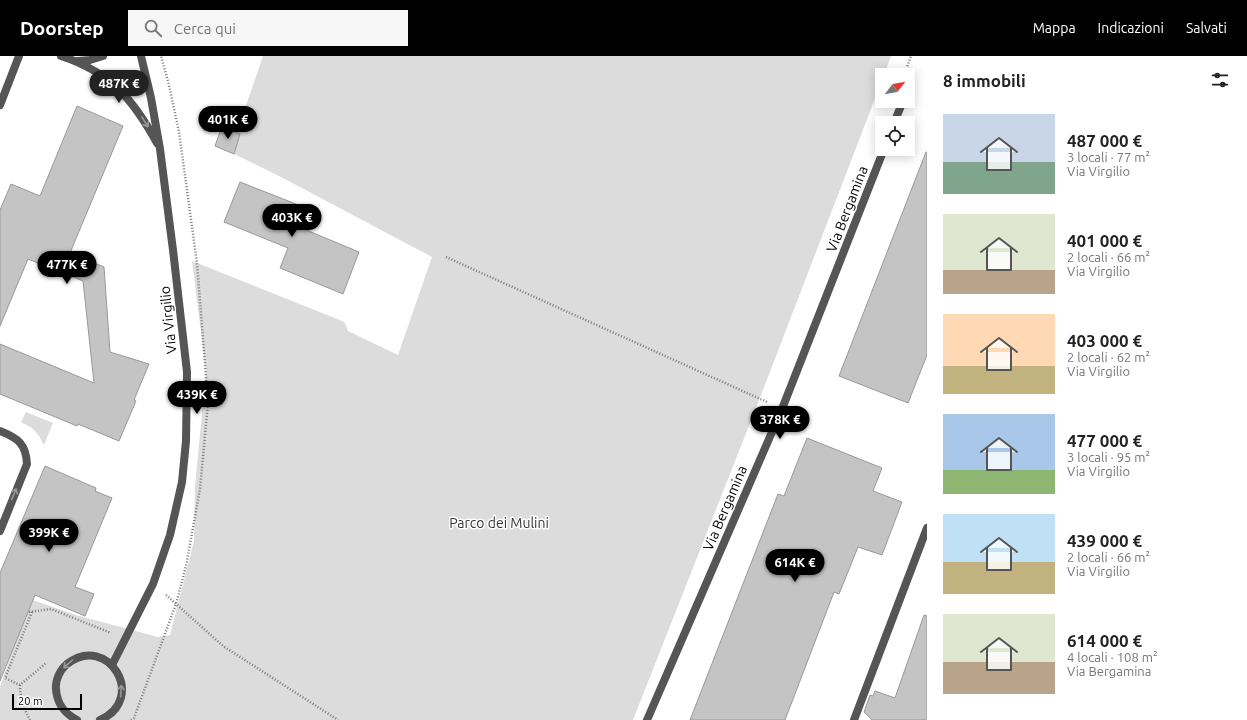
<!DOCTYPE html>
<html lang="it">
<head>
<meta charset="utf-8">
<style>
	:root { --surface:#fff; --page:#f6f6f6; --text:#222; --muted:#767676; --accent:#000 }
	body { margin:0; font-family:Ubuntu,sans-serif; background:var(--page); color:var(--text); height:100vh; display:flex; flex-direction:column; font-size:15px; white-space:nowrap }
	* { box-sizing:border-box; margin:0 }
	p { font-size:13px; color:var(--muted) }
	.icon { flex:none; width:22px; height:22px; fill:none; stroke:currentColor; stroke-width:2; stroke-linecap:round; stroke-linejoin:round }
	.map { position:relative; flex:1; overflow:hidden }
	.drawer { display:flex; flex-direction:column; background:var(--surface); width:320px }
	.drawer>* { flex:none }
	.needle { width:26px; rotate:59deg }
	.fabs { position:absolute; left:875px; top:12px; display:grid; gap:8px }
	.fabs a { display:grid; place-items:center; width:40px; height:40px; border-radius:0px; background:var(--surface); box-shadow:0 2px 10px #0003; font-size:20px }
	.scale { position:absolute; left:12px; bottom:10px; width:70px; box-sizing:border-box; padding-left:4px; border:2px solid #000; border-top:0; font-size:11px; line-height:14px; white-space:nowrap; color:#000; -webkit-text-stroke:3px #fff; paint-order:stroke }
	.price { position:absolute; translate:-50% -34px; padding:0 9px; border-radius:14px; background:var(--accent); color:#fff; font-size:13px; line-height:26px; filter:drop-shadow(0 1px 2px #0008) }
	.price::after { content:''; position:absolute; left:50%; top:24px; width:12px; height:9px; margin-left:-6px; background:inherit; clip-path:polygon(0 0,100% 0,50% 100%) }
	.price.current { background:#222; color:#fff }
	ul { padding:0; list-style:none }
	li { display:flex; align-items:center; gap:12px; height:100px; padding:0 16px }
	li span { display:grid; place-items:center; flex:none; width:112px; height:80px; border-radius:0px; color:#555 }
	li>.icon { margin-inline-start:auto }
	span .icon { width:48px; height:48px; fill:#fffc; stroke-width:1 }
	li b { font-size:17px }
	h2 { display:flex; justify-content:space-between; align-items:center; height:48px; padding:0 16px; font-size:17px }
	header { display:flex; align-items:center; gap:24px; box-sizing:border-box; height:56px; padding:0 20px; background:var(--accent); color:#fff }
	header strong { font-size:19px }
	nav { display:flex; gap:22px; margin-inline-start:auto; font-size:14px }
	.search { width:280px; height:36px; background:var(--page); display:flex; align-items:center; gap:10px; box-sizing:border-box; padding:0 14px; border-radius:0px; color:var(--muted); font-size:15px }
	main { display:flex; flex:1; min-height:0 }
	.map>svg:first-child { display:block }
	.green { fill:#dcdcdc }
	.building { fill:#c4c4c4; stroke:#999 }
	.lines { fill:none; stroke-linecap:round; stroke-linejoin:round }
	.path { stroke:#777; stroke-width:2.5; stroke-dasharray:1 2; stroke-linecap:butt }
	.service { stroke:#555; stroke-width:8 }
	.minor { stroke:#555; stroke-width:8 }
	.oneway { stroke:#999 }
	.labels { text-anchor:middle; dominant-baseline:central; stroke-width:3; stroke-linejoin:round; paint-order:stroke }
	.street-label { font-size:14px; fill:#000; stroke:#fff }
	.park-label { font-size:14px; fill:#333; stroke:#fff }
</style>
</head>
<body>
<header>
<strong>Doorstep</strong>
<div class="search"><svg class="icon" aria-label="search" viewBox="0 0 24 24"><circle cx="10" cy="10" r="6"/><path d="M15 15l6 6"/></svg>Cerca qui</div>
<nav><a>Mappa</a><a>Indicazioni</a><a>Salvati</a></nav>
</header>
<main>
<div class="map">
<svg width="927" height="664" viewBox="0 0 927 664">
	<rect width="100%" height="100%" fill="#fff"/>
	<g class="green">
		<polygon points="263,0 891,0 884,19 882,19 882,23 871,53 756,352 633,664 0,664 0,631 30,543 76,559 158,581 170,579 194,485 195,431 206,315 192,205 342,265 345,267 348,275 398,299 432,201 281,121 230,96"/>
		<polygon points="26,356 53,367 44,389 39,380 32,372 21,366"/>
	</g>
	<g class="building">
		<polygon points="77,50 123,70 70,197 104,211 110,296 149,308 134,344 136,345 119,385 78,368 77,370 0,338 0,288 94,327 83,225 28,203 0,270 0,154 11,128 40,140"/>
		<polygon points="222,70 240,78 234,98 215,90"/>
		<polygon points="926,96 927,96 927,299 908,347 839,320"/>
		<polygon points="240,126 306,152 299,171 359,196 343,238 280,212 288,192 224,166"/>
		<polygon points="807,382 882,412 873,435 902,446 882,499 858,491 839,538 834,536 785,664 690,664 778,438 784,440"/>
		<polygon points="45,410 96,432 95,435 112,442 75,531 94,538 85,560 35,539 0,625 0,517"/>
		<polygon points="924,559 927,560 927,664 872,664 864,656 870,639 873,640 875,635 895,642"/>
	</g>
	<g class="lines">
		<g class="path">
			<polyline points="906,19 906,14 911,0"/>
			<polyline points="446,201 767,346"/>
			<polyline points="166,539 223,590 338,664"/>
			<polyline points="29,556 51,553 111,577"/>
			<polyline points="32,556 5,622 20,629 46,607"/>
			<path d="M20,629C20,642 24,653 30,664"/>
			<polyline points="131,664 134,662 176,548 186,510 200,433 208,347 197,207 179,76 169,29 161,0"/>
		</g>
		<polyline class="service" points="854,664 927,472"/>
		<g class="minor">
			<path d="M61,0C110,16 133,43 157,87"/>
			<polyline points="78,5 90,4 103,0"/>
			<polyline points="0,49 19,0"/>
			<polyline points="894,67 903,45"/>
			<path d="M0,375C18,382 26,388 27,408L0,475"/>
			<polyline points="112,609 153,528 170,479 182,426 186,385 187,316 173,194 160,93 151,42 141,0"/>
			<path d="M77,664C64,657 57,648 56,633C55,624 60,614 67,608C108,576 148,643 100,664"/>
			<polyline points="647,664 782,353 884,93"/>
		</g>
	</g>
	<defs><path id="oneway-shaft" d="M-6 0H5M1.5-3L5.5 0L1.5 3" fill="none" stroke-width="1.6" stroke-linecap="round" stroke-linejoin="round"/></defs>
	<g class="oneway">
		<use href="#oneway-shaft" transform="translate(145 66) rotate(58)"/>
		<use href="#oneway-shaft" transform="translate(14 438) rotate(-68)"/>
		<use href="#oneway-shaft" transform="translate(68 608) rotate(138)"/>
		<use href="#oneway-shaft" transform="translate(121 635) rotate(-86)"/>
	</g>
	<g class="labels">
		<g class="street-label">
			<text transform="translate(847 153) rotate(-69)">Via Bergamina</text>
			<text transform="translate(168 264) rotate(-96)">Via Virgilio</text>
			<text transform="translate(725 452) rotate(-67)">Via Bergamina</text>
		</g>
		<g class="park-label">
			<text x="499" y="467">Parco dei Mulini</text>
		</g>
	</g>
</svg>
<div class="fabs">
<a><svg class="needle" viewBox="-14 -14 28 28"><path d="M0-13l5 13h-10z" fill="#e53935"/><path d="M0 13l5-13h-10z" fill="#767676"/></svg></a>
<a><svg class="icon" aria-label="locate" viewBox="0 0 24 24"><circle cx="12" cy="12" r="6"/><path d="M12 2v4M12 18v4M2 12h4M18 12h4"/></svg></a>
</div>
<div class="scale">20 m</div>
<b class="price current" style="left:119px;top:48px">487K €</b>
<b class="price" style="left:228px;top:84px">401K €</b>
<b class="price" style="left:292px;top:182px">403K €</b>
<b class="price" style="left:67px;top:229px">477K €</b>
<b class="price" style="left:197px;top:359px">439K €</b>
<b class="price" style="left:780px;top:384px">378K €</b>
<b class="price" style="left:49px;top:497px">399K €</b>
<b class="price" style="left:795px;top:527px">614K €</b>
</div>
<section class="drawer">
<h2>8 immobili<svg class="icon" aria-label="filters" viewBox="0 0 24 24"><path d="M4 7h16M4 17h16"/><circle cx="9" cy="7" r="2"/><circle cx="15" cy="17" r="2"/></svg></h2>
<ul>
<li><span style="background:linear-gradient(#c9d6e8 60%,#7fa58c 0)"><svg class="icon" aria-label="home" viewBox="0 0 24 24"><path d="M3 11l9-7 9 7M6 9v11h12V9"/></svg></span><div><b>487 000 €</b><p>3 locali · 77 m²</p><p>Via Virgilio</p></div></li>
<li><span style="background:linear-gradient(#dfe7d0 70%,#b9a48a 0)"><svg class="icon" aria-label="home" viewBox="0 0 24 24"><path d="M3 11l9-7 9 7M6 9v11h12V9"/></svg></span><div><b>401 000 €</b><p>2 locali · 66 m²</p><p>Via Virgilio</p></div></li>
<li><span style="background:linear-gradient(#ffd9b3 65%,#c2b280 0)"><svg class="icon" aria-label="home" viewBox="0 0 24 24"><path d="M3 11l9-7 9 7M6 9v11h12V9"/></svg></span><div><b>403 000 €</b><p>2 locali · 62 m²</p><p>Via Virgilio</p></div></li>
<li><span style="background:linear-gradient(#a9c7e8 70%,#8fb573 0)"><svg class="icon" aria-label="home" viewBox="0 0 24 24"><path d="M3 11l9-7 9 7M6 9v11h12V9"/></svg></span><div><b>477 000 €</b><p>3 locali · 95 m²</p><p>Via Virgilio</p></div></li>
<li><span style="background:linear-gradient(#bfe0f5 60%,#c2b280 0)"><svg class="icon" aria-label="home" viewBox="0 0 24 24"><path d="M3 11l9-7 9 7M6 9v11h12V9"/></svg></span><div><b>439 000 €</b><p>2 locali · 66 m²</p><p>Via Virgilio</p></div></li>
<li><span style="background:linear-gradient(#dfe7d0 60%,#b9a48a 0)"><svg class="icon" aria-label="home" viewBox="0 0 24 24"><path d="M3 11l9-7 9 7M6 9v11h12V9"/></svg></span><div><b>614 000 €</b><p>4 locali · 108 m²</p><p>Via Bergamina</p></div></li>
</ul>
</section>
</main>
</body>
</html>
